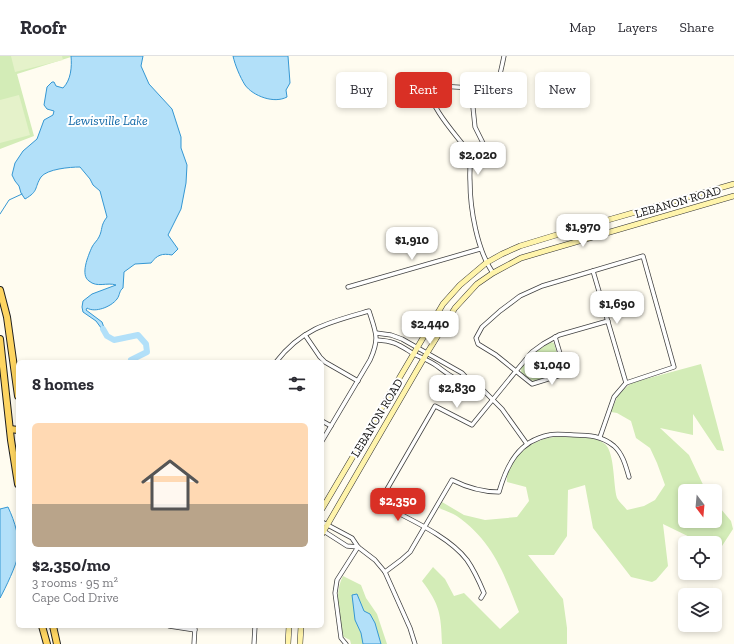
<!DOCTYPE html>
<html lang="en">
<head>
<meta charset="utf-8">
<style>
	:root { --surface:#fff; --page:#f7f7f7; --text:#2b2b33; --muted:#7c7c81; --line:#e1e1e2; --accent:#d93025 }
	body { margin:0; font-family:"Zilla Slab",serif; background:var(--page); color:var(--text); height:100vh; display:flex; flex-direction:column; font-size:15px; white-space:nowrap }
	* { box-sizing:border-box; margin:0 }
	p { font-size:13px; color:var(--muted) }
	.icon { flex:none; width:22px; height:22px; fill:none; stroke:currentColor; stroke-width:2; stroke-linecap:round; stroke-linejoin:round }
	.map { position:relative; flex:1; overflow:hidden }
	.drawer { position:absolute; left:16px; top:304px; width:308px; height:268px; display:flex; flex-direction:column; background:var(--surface); border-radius:6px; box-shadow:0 2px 6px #0003 }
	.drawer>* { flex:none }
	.banner { position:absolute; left:336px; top:16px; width:338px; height:36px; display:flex; gap:8px }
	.needle { width:26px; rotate:164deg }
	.buttons { position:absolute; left:678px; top:428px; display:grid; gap:8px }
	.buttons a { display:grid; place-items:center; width:44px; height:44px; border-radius:6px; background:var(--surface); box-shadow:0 2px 6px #0003; font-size:20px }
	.price { position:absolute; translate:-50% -34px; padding:0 9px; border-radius:8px; background:#fff; color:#222; font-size:13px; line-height:26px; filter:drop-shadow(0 1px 2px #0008) }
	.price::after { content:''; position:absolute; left:50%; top:24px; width:12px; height:9px; margin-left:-6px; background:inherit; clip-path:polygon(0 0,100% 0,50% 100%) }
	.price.active { background:var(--accent); color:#fff }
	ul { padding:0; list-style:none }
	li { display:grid; align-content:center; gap:8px; height:212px; padding:0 16px }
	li+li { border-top:1px solid var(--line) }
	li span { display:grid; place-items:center; height:124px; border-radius:6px; color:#555 }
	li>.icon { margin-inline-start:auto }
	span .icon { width:72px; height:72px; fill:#fffc; stroke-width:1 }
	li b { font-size:17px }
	h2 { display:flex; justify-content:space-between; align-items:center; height:48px; padding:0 16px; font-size:17px }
	.chip { padding:0 14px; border-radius:6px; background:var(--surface); box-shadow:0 2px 6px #0003; font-size:14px; line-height:36px }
	.chip.active { background:var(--accent); color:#fff }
	header { display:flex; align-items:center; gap:24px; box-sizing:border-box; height:56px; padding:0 20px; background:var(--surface); border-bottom:1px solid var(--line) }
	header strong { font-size:19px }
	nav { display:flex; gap:22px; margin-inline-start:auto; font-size:14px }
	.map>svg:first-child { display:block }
	.green { fill:#d3ecb7 }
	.pitch { fill:#e5f2ca }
	.water { fill:#b2e0f9; stroke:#3597d3 }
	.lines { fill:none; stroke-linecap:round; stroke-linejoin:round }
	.stream { stroke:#3597d3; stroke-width:1 }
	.river { stroke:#b2e0f9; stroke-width:6 }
	.minor-casing { stroke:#414141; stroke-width:5 }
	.secondary-casing { stroke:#303030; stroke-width:6 }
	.primary-casing { stroke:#1f1f1f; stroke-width:8 }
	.minor { stroke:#fff; stroke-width:3.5 }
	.secondary { stroke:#fff4ab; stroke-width:5 }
	.primary { stroke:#fed561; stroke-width:6 }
	.labels { text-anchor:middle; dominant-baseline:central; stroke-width:4; stroke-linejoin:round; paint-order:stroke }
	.street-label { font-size:12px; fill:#0e0e0e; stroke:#fff }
	.water-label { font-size:13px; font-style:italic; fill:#1168a7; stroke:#fff }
</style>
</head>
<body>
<header>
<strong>Roofr</strong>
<nav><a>Map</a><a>Layers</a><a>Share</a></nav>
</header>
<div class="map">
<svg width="734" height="588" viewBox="0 0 734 588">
	<rect width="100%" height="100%" fill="#fffcf0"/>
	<g class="green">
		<polygon points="0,0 71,0 71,1 17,18 34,80 0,93"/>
		<polygon points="551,286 554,287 562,315 561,317 534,325 531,324 521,316 521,312 534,297"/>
		<path d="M701,308L724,395L717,394L693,358V379L660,372L689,399L706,435H685V465H715V446L731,465L733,473L722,490L715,491V487H702L663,468L668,510L656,524L652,526L631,521L593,472L585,429L568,434L567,480L554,499H528L563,543L567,572V588H442C441,558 440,549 422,525L433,511L445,523L454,540L464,537L500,573L519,556C505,520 494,488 461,463C455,458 446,455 439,452L442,446L464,459L485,464L517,461L529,445L526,431L507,426C505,405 529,386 548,382C557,380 566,381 575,381C586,382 596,381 605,388C615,397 613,429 617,442C619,446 624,450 627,454L644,450L655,444L665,429L657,407L650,392L636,382L631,365L617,357L611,356L618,339L631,327Z"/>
		<path d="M343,520L361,529L366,542L377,558L387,588H351L350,584L342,580C339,561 334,537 343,520Z"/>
	</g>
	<g class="pitch">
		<polygon points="11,0 62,0 63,4 15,16"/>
		<polygon points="19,39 30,79 0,87 0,44"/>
	</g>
	<g class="water">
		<path d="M71,0H143L141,10L149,28L172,53L181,81V92L187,109L186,127L181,153L168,179L178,193L172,199C162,197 157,199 151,207L135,208L124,216L123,232C119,235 120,239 117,243C111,251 95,257 87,252L86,254L102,266L107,280L96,265L83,256L82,251L83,245L92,238L116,229C107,226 97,232 89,225C80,219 88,200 92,191C94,187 97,185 99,181C103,173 100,170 107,161L100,135L93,129L90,123L80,111C70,111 47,113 41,121C34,132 39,135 25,143L21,137L19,130L15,125L12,119L15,107L23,95L37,83L44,64L53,59L54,55L47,53L44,49L47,31L52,26H54L56,30L63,32C71,24 72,11 71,0Z"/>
		<path d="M233,0H288L290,27L286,34L287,41C274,48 253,40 245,29C240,21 235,9 233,0Z"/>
		<path d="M8,451C15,466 20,482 18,499C17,508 5,533 0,542V453Z"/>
		<polygon points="357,538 364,555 370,558 375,567 381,588 363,588 361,577 355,564 352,539"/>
	</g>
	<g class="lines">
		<polyline class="stream" points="0,158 9,144 22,138"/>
		<polyline class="river" points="103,273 107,280 114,284 138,279 146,288 147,296 131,304 133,306"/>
		<g class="minor-casing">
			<g id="minor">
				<path d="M433,31L431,33C427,47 455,78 464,90C473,103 469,111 470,125C470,153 477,194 493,217"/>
				<polyline points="471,32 475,71 483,87 483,92 479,102 471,110"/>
				<path d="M412,38V35L414,31C430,25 490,39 497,27C499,24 503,5 504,0"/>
				<polyline points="593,215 626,327"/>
				<polyline points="348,231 480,193"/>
				<polyline points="376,277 391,279 402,283 462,317 472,328 484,335 502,353 527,388"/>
				<polyline points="305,279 320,301 325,306 358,325"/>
				<polyline points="555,281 565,314 564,318 532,328 496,299 478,288 476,282 482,271 500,255 520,240 542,230 643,200 674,311 626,327 614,341 600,381"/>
				<path d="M377,284C395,285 399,289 414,298C422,302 430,305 437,310C449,319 456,325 472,328"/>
				<path d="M276,306C302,272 330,266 369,255C376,277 380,282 370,304L322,385"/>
				<polyline points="322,365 331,370"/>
				<polyline points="322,466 352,482 358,491 375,504 385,516 410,572 415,588"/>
				<polyline points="322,474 347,490 358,491"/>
				<path d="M385,516L401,504L410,496L452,424C468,432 482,436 499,436C507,408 519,385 549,379C557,377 566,379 574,379C589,379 602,380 614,390C623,398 626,411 629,421"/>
				<path d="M481,542L484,537C479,525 474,514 467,504C448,479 406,462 379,447L435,350L472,369L516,315L532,296L543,288L559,279L608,265"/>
				<polyline points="169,570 195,574"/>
				<polyline points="194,588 195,570"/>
				<polyline points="254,588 255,570"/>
				<polyline points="346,588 341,582 335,537 337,524 358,491"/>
			</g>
		</g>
		<g class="secondary-casing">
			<g id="secondary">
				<polyline points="322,453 443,248 460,229 486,207 502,198 520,190 566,176 734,128"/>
				<polyline points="322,478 424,302 455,252 477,228 493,217 521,202 734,140"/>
				<polyline points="288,588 289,570"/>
				<polyline points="300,588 301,570"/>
			</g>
		</g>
		<g class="primary-casing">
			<g id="primary">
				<polyline points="0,234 7,261 18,340"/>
				<polyline points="0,283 11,384 18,428"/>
				<polyline points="10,373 18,374"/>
				<polyline points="42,570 47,588"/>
				<polyline points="53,570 57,588"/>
			</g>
		</g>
		<use href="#minor" class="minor"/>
		<use href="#secondary" class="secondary"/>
		<use href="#primary" class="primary"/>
	</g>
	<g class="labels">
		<g class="street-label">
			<text transform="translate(678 146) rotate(-16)">LEBANON ROAD</text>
			<text transform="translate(377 362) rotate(-59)">LEBANON ROAD</text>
		</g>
		<g class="water-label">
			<text x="108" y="64">Lewisville Lake</text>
		</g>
	</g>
</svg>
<div class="buttons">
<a><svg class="needle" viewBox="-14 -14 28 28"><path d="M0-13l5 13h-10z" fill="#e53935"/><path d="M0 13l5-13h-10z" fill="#7c7c81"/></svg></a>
<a><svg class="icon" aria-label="locate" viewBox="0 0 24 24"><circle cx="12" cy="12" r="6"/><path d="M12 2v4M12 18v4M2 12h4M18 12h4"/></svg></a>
<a><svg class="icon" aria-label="layers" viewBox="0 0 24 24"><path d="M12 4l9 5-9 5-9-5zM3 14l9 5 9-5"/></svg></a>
</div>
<b class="price" style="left:478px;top:120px">$2,020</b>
<b class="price" style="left:583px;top:192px">$1,970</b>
<b class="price" style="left:412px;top:205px">$1,910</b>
<b class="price" style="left:617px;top:269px">$1,690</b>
<b class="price" style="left:430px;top:289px">$2,440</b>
<b class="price" style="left:552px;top:330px">$1,040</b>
<b class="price" style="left:457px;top:353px">$2,830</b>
<b class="price active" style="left:398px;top:466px">$2,350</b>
<div class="banner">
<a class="chip">Buy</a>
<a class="chip active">Rent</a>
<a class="chip">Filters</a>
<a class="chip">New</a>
</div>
<section class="drawer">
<h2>8 homes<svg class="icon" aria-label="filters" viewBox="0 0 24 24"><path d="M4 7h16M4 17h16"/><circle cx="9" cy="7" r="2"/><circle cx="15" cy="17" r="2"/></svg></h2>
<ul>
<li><span style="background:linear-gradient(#ffd9b3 65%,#b9a48a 0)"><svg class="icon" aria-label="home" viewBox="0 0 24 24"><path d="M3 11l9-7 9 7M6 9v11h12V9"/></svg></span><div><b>$2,350/mo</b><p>3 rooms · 95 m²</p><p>Cape Cod Drive</p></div></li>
</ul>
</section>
</div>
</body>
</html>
